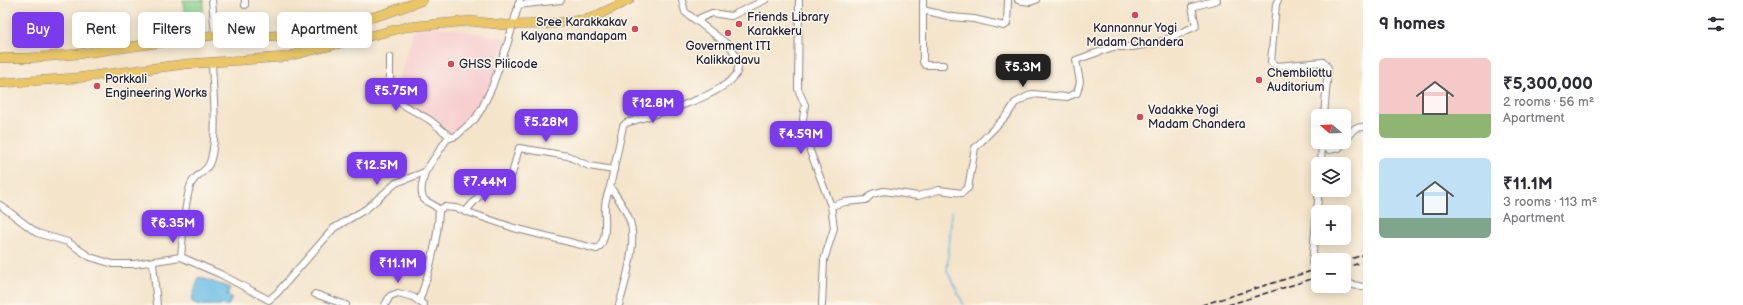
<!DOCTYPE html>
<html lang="en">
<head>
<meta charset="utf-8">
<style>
	:root { --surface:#fff; --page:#f2f2f3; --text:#2b2b33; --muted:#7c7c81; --accent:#7c3aed }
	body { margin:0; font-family:"Balsamiq Sans",sans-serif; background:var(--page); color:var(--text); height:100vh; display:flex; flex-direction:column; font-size:15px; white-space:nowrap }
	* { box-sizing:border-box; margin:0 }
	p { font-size:13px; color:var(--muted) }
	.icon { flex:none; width:22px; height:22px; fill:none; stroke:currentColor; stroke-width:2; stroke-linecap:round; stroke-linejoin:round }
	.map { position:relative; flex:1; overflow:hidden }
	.details { display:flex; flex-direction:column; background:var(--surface); width:380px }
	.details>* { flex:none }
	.banner { position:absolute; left:12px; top:12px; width:380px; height:36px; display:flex; gap:8px }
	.needle { width:26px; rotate:289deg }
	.tools { position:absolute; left:1311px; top:109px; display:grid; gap:8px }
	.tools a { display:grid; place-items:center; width:40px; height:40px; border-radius:6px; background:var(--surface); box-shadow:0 2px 10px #0003; font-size:20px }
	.price { position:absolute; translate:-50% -34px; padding:0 9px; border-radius:8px; background:var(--accent); color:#fff; font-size:13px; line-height:26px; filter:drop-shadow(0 1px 2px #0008) }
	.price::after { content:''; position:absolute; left:50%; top:24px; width:12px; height:9px; margin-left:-6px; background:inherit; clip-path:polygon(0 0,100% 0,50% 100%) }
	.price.on { background:#222; color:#fff }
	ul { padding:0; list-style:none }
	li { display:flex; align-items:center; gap:12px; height:100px; padding:0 16px }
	li span { display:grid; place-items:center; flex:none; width:112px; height:80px; border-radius:6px; color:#555 }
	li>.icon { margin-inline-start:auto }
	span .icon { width:48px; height:48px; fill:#fffc; stroke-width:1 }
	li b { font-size:17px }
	h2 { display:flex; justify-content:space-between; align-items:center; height:48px; padding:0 16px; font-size:17px }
	.pill { padding:0 14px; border-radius:6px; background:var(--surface); box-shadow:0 2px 10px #0003; font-size:14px; line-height:36px }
	.pill.on { background:var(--accent); color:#fff }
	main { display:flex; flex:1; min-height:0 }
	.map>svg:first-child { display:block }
	.built { fill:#f7cfd1 }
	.green { fill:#88d28f; stroke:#557a65 }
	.water { fill:#69bce5; stroke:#466f90 }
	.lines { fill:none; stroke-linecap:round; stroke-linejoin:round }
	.stream { stroke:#69bce5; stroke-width:1.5 }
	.minor-casing { stroke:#8b8382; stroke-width:8 }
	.highway-casing { stroke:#8b8382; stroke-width:10 }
	.minor { stroke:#fff; stroke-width:6 }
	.highway { stroke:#eac669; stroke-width:9 }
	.rail { stroke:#22223b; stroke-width:1.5; stroke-dasharray:6 3; stroke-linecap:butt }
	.poi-dot { fill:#d1495b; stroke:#fbf7ec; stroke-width:1.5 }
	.labels { text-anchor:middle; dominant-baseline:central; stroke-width:3; stroke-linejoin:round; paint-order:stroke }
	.poi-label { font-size:12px; fill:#22223b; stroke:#fbf7ec; text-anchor:start }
</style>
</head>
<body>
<main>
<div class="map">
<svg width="1363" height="305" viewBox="0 0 1363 305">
	<rect width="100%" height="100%" fill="#fbf7ec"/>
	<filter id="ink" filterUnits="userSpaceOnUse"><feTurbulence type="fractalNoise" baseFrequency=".025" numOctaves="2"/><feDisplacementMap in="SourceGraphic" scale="8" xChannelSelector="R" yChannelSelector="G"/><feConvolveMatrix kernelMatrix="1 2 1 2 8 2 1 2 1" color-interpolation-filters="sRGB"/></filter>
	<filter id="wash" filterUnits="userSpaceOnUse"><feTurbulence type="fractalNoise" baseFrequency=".012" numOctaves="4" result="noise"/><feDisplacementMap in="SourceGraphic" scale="16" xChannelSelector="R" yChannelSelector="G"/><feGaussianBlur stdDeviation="0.9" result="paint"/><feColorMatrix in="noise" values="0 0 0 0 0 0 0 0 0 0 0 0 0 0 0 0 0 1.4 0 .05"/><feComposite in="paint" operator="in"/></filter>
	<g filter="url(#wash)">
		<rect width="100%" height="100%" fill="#f4e4ca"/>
		<polygon class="built" points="416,23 506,38 486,97 475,117 456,134 451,135 441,123 405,104 395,95"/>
		<polygon class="green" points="183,0 204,0 201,26 186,28"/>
		<polygon class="water" points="199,277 230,288 227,295 232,297 229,305 199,305 191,301"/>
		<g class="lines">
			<polyline class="stream" points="952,212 947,271 964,305"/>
		</g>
	</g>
	<g filter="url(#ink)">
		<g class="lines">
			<g class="minor-casing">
				<g id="minor">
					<polyline points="212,0 215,35"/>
					<polyline points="245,0 245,5"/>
					<polyline points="799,0 798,89 805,105 803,119 810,151 831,206 834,228 824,260 822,305"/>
					<polyline points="923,0 923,62 925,65 943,65"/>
					<polyline points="1018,0 1030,2 1036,0"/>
					<polyline points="1278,0 1276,4 1271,62 1276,66 1324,62 1328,68 1324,116"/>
					<polyline points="518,5 561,0"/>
					<polyline points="923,10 952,17 974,19 1004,26 1007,24 1008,0"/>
					<polyline points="700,22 700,18 712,13 731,16 735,14 765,0"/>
					<path d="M390,57V93C401,107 417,111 431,121C438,126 444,133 451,137"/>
					<polyline points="1344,141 1355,128 1363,127"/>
					<polyline points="1322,144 1329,150 1339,148 1343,142"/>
					<polyline points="1321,164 1322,142"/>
					<path d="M0,205L37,233L68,242L90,257L113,264H135L181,257C183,238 184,201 191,184C196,173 208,173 211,159C218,131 213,92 212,63"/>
					<polyline points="831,206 845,202 866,200 872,194 884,191 918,196 939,190 962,193 968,188 975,148 1008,114 1015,103 1032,94 1067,97 1077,93 1080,82 1076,60 1113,47 1132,47 1161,42 1196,26 1192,7 1217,0"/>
					<path d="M439,210L444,207L456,208L514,228L597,249C609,239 604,220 605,206C605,200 608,193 610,187"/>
					<polyline points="465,212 487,187 505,183 512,174 519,148 568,156 589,166 614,170"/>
					<polyline points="181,257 220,274 269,300 277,293 334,228 366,209 396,183 425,172 447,139 456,136 475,119 482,108 492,87 508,42 520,0"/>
					<polyline points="153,263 157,305"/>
					<polyline points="1316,268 1312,263 1319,190"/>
					<polyline points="1344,283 1363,287"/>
					<polyline points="315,294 346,305"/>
					<path d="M419,302C429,273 438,241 439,210C435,205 431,204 426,201C418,195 423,181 425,172"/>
					<polyline points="385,305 390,296 398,293 413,297 424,305"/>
					<path d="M619,305C625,285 634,252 632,231C631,216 619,199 610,187L623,126L626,123C654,114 716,99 735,76C738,73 738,66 739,61L731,47L685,12L682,0"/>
				</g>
			</g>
			<g class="highway-casing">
				<g id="highway">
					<polyline points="0,58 29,58 78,54 215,35 254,37 319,33 387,13 423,0"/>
					<polyline points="0,83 76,78 186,64 285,57 406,27 470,21 504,25 549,24 589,19 629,0"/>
				</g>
			</g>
			<use href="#minor" class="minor"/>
			<use href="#highway" class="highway"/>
			<g class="rail">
				<polyline points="1344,261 1363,255"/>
				<polyline points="1344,268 1363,262"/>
				<polyline points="1202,305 1318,269"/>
				<polyline points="1228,305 1318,277"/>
			</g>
		</g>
	</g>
	<g class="poi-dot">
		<circle cx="1135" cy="15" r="4"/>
		<circle cx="739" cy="24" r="4"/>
		<circle cx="635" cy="29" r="4"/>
		<circle cx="728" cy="33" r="4"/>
		<circle cx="451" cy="64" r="4"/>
		<circle cx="1259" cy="80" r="4"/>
		<circle cx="97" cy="86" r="4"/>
		<circle cx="1140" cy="117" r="4"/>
	</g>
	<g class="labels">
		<g class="poi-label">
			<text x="747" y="17">Friends Library<tspan x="747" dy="14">Karakkeru</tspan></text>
			<text x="627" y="22" text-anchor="end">Sree Karakkakav<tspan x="627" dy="14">Kalyana mandapam</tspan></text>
			<text x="1135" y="28" text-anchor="middle">Kannannur Yogi<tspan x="1135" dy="14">Madam Chandera</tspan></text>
			<text x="728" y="46" text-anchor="middle">Government ITI<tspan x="728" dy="14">Kalikkadavu</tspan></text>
			<text x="459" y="64">GHSS Pilicode</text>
			<text x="1267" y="73">Chembilottu<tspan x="1267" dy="14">Auditorium</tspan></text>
			<text x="105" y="79">Porkkali<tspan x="105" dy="14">Engineering Works</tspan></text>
			<text x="1148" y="110">Vadakke Yogi<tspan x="1148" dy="14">Madam Chandera</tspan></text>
		</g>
	</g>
</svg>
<div class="tools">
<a><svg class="needle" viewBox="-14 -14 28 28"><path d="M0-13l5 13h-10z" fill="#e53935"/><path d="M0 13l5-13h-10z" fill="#7c7c81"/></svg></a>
<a><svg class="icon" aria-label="layers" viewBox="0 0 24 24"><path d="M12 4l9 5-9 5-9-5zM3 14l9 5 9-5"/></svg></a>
<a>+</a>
<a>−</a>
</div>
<b class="price on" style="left:1023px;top:88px">₹5.3M</b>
<b class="price" style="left:396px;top:112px">₹5.75M</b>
<b class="price" style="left:653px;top:124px">₹12.8M</b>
<b class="price" style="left:546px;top:143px">₹5.28M</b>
<b class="price" style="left:801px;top:155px">₹4.59M</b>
<b class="price" style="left:377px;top:186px">₹12.5M</b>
<b class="price" style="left:485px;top:203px">₹7.44M</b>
<b class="price" style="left:173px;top:244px">₹6.35M</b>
<b class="price" style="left:398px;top:284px">₹11.1M</b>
<div class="banner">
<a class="pill on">Buy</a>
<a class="pill">Rent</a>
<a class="pill">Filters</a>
<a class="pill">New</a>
<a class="pill">Apartment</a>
</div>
</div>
<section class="details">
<h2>9 homes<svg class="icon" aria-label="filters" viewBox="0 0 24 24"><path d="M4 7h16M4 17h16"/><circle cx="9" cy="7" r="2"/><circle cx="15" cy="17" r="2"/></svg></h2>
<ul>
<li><span style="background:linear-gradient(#f6c9c9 70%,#8fb573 0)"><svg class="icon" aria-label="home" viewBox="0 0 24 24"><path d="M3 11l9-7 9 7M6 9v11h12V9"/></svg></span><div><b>₹5,300,000</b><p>2 rooms · 56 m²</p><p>Apartment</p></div></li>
<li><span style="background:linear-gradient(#bfe0f5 75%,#7fa58c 0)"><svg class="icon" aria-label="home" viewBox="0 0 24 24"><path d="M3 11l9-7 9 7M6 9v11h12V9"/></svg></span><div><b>₹11.1M</b><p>3 rooms · 113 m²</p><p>Apartment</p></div></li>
</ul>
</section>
</main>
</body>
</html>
